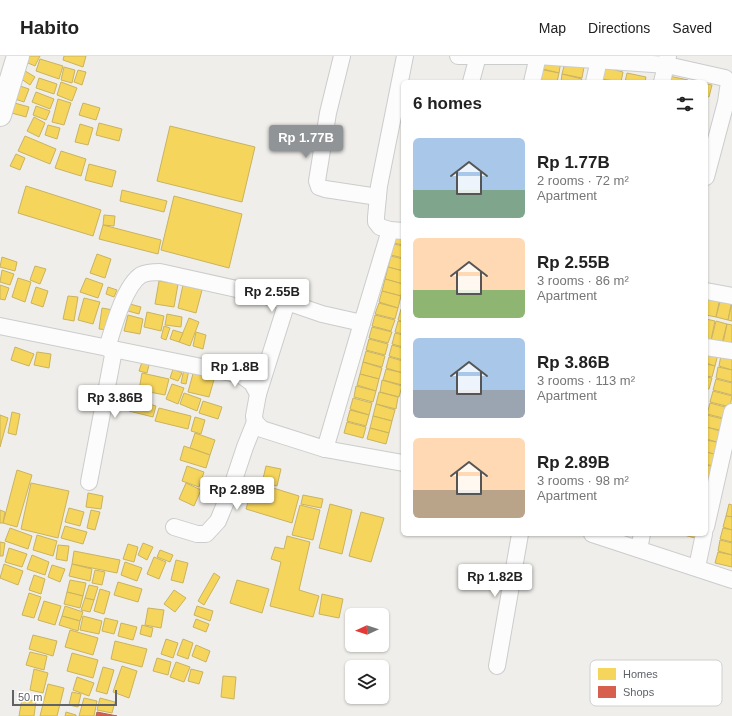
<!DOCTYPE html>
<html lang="en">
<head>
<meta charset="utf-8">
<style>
	:root { --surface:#fff; --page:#f6f6f6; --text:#222; --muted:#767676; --line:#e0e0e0; --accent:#919496 }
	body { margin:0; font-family:Helvetica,sans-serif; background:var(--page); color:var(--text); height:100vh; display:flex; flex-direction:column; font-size:15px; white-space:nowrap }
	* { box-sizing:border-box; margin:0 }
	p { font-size:13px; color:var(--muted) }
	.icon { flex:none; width:22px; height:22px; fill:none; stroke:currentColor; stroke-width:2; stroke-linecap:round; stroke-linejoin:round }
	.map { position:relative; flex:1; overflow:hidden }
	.side { position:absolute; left:401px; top:24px; width:307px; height:456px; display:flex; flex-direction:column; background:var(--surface); border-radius:6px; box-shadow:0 1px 3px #0004 }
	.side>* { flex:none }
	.needle { width:26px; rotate:267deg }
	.controls { position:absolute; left:345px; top:552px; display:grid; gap:8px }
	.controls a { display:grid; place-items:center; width:44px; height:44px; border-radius:6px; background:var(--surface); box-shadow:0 1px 3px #0004; font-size:20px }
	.scale { position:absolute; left:12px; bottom:10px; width:105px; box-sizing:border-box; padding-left:4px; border:2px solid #5f6368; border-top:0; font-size:11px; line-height:14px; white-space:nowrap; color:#5f6368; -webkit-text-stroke:3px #fff; paint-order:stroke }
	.price { position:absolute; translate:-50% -34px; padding:0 9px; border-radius:4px; background:#fff; color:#222; font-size:13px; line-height:26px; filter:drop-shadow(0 1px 2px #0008) }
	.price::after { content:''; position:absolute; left:50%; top:24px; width:12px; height:9px; margin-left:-6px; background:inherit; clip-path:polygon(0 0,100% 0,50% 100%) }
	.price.active { background:var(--accent); color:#fff }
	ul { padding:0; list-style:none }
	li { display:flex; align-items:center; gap:12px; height:100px; padding:0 12px }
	li span { display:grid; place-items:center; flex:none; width:112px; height:80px; border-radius:6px; color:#555 }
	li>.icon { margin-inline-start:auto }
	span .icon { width:48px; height:48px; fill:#fffc; stroke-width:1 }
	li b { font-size:17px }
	h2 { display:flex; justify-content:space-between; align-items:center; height:48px; padding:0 12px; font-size:17px }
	header { display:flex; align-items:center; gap:24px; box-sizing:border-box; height:56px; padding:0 20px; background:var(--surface); border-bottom:1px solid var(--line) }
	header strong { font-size:19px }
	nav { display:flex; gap:22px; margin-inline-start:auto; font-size:14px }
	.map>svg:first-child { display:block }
	.homes { fill:#f6d55c; stroke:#c9b360 }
	.shops { fill:#d6604d; stroke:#b26155 }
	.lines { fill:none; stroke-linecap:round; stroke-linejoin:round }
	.street-casing { stroke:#cbcccc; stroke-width:18 }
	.secondary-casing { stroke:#cacacb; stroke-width:24 }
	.street { stroke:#fdfcfc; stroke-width:16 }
	.secondary { stroke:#fdfcfc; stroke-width:22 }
	.key { fill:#fff; stroke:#cfd0d2; stroke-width:1 }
	.key-label { font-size:11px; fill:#5f6368 }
</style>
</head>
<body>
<header>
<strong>Habito</strong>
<nav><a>Map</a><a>Directions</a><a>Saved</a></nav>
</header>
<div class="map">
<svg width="732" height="660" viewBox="0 0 732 660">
	<rect width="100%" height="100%" fill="#efeeea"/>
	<g class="homes">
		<polygon points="23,0 40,0 35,10 21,4"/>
		<polygon points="64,0 86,0 83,11 63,4"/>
		<polygon points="542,1 561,5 559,17 539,12"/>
		<polygon points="40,3 63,10 59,23 36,15"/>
		<polygon points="565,6 584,11 582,22 562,18"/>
		<polygon points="64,11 75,14 72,27 61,24"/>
		<polygon points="604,11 623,16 621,26 601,23"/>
		<polygon points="22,13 35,21 30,29 17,20"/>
		<polygon points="539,13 559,17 557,26 544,26 537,24"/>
		<polygon points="78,14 86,16 82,29 74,26"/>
		<polygon points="627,17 646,21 645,26 625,26"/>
		<polygon points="562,18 582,23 581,26 561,26"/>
		<polygon points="669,20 688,24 688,26 668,26"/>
		<polygon points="39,22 57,28 54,38 36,32"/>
		<polygon points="61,26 77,32 72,45 57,39"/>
		<polygon points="14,28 29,33 24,46 9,41"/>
		<polygon points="706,28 712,29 709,41 706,40"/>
		<polygon points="36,36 54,43 50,53 32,46"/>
		<polygon points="58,43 71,47 64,69 52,66"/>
		<polygon points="11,46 29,51 26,61 8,56"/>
		<polygon points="83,47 100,52 96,64 79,59"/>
		<polygon points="36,50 50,55 46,64 33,59"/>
		<polygon points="34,61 45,67 39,81 27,75"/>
		<polygon points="99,67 122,73 119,85 96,79"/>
		<polygon points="80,68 93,72 88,89 75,86"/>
		<polygon points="48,69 60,72 57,83 45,79"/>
		<polygon points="170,70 255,91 242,146 157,125"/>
		<polygon points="25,80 56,93 50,108 18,95"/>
		<polygon points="61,95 86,103 81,120 55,112"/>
		<polygon points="16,98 25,102 20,114 10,110"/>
		<polygon points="89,108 116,115 112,131 85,124"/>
		<polygon points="26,130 101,154 93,180 18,157"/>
		<polygon points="122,134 167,145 164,156 120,145"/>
		<polygon points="174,140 242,158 229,212 161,194"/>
		<polygon points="104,159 115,160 114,170 103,169"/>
		<polygon points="103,169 161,184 158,198 99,183"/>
		<polygon points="397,176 403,177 403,189 394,187"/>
		<polygon points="394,188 403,190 403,202 391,199"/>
		<polygon points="97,198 111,203 105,222 90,217"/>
		<polygon points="391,200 403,203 403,215 388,211"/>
		<polygon points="2,201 17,206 15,215 0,211"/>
		<polygon points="35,210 46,213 40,228 30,224"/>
		<polygon points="388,211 403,215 403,228 385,223"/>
		<polygon points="2,214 14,218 10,229 0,226"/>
		<polygon points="18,222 31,226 25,246 12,241"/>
		<polygon points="86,222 103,228 98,242 80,236"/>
		<polygon points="385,223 403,228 401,240 382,235"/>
		<polygon points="159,225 178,228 174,251 155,248"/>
		<polygon points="0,229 9,232 5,244 0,243"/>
		<polygon points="183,229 202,234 196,257 178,252"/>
		<polygon points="36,231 48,235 43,251 31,247"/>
		<polygon points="108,231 117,234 114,241 106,238"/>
		<polygon points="382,235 401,240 398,252 379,246"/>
		<polygon points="709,239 720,242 716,261 706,259 706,252"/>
		<polygon points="68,240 78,241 74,265 63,263"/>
		<polygon points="84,242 100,246 93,268 78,264"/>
		<polygon points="721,242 732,244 728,264 716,261"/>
		<polygon points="379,247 398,252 395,263 375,258"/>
		<polygon points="732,247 732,265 728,264"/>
		<polygon points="130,248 141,251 139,258 128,255"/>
		<polygon points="102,252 113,254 109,274 99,273"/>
		<polygon points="401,253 403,254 403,266 398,264"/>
		<polygon points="147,256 164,260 161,275 144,271"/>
		<polygon points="167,258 182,261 181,271 165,269"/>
		<polygon points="128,259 143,263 140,278 124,275"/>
		<polygon points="375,259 395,264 391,275 372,270"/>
		<polygon points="189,262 199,266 190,290 179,286"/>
		<polygon points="706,263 715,265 711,284 706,283"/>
		<polygon points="398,265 403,266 403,278 395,276"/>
		<polygon points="716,265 727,268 722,287 711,285"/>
		<polygon points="727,268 732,269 732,289 723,287"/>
		<polygon points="164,270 170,272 166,284 161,282"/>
		<polygon points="372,271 392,276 388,287 369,282"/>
		<polygon points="173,274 183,277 179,286 170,283"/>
		<polygon points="196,276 206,279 203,293 193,290"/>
		<polygon points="395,277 403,279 403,291 392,288"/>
		<polygon points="369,283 388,288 385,299 366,294"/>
		<polygon points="392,289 403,292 403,304 389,300"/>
		<polygon points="15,291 34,298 29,310 11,304"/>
		<polygon points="366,295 385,300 382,311 363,306"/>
		<polygon points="37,296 51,298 49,312 34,309"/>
		<polygon points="706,296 718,298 715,310 706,307"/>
		<polygon points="721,299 732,302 732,314 719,310"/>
		<polygon points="389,301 403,305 403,317 386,312"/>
		<polygon points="143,303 150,305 147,317 139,315"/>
		<polygon points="363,306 382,312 379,323 360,318"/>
		<polygon points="706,308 715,310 712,321 706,320"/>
		<polygon points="718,311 732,314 732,326 716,322"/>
		<polygon points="173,313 182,317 178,325 170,322"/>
		<polygon points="184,313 189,314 186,328 181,327"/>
		<polygon points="386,313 403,317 402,329 383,324"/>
		<polygon points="194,314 215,320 209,341 188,336"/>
		<polygon points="142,317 169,323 165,339 139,334"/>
		<polygon points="360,318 379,323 376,335 357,329"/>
		<polygon points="706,321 712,322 709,333 706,333"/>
		<polygon points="716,323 732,327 732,339 713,334"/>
		<polygon points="382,324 402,330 399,341 380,336"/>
		<polygon points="172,328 184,332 178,348 166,343"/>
		<polygon points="356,330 376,335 373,346 354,341"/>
		<polygon points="713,335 732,340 730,351 710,346"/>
		<polygon points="379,336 398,341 396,353 376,348"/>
		<polygon points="184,337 201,343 197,355 180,348"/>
		<polygon points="353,342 372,347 369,359 350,353"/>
		<polygon points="132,343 156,350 153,361 129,355"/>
		<polygon points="203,345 222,351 218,363 199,357"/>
		<polygon points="710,347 729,352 727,363 707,358"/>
		<polygon points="376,348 395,354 392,365 373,360"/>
		<polygon points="159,352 191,360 188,373 155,365"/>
		<polygon points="350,354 369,359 366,370 347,365"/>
		<polygon points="12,356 20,358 16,379 8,377"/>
		<polygon points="0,359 8,362 0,391"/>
		<polygon points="707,359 727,364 724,375 706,371"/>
		<polygon points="373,360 392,365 389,377 370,372"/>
		<polygon points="195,361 205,364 201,378 191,375"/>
		<polygon points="347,366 366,371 363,382 344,377"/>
		<polygon points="706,371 724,376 721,387 706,383"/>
		<polygon points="370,372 389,377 386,388 367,383"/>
		<polygon points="195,377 215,384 210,399 190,392"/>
		<polygon points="706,384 721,387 718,399 706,396"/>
		<polygon points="184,390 210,399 206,412 180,404"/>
		<polygon points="706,396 718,399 716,411 706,408"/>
		<polygon points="706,409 716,411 713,423 706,421"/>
		<polygon points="187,410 204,416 199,431 182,425"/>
		<polygon points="266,410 281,413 277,430 262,427"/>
		<polygon points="17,414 32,419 17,471 3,467"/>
		<polygon points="254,426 299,440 292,467 246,453"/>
		<polygon points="31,427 69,435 58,482 21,473"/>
		<polygon points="186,427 201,434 194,450 179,443"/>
		<polygon points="88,437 103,440 101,453 86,451"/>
		<polygon points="303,439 323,443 321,452 301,448"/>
		<polygon points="330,448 352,454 342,498 319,492"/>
		<polygon points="729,448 732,449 732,461 726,460"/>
		<polygon points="300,449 320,454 313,484 292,479"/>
		<polygon points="69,452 84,456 80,470 65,466"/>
		<polygon points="0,454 5,456 3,467 0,467"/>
		<polygon points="91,454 100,456 95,474 87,472"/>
		<polygon points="361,456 384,462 371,506 349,500"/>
		<polygon points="726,460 732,461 732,474 723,471"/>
		<polygon points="65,470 87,476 83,488 61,482"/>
		<polygon points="10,472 32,480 28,493 5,485"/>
		<polygon points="723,472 732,474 732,486 720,483"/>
		<polygon points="680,478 700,478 699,483"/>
		<polygon points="37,479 57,485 53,500 33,494"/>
		<polygon points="287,480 310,486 299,534 319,540 313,561 270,550 281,506 271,503 275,491 284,493"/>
		<polygon points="720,484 732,487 732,499 718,495"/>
		<polygon points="0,486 5,487 3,500 0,500"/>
		<polygon points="143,487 153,491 147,504 138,499"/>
		<polygon points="128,488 138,491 134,506 123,503"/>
		<polygon points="58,489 69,490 67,505 56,503"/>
		<polygon points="9,492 27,498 22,511 5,506"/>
		<polygon points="160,494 173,499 170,506 157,501"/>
		<polygon points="74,495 120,504 117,517 72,508"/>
		<polygon points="718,496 732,499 732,511 715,507"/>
		<polygon points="32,499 49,506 45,519 27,513"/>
		<polygon points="154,501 166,506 159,523 147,518"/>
		<polygon points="176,504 188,507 183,527 171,524"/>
		<polygon points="125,506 142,512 137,525 121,519"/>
		<polygon points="4,508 23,515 18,529 0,522"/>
		<polygon points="72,508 92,513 90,525 69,520"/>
		<polygon points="52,509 65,513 60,526 48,521"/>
		<polygon points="95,514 105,516 102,529 92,527"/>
		<polygon points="214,517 220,521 204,549 198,545"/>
		<polygon points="34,519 45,523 41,538 29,534"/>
		<polygon points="70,524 86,527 83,540 67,536"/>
		<polygon points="237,524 269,533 262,557 230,547"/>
		<polygon points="118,526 142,533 138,546 114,539"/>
		<polygon points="89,529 98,531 94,544 85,542"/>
		<polygon points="100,533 110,536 104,558 94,555"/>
		<polygon points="174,534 186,542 175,556 164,548"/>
		<polygon points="67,536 83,540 80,552 64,548"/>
		<polygon points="29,537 41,541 34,562 22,559"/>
		<polygon points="322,538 343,543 339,562 319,558"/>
		<polygon points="85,542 94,544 90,556 81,554"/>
		<polygon points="44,545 61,550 55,569 38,564"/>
		<polygon points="65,550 83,556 80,565 62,560"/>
		<polygon points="197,550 213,555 210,565 194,559"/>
		<polygon points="148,552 164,554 161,572 145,569"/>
		<polygon points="62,560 80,565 78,575 59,569"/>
		<polygon points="83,560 102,565 99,578 80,574"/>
		<polygon points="105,562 118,565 114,578 102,575"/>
		<polygon points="196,563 209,568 206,576 193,571"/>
		<polygon points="121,567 137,571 133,584 118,580"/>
		<polygon points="142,569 153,572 151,581 140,578"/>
		<polygon points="70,574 98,582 93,599 65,591"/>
		<polygon points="33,579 57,585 53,600 29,593"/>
		<polygon points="166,583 178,587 173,602 161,598"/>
		<polygon points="183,583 193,587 188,603 177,599"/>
		<polygon points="115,585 147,593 142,611 111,603"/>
		<polygon points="196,589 210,595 206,606 192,600"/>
		<polygon points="30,596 47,600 44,614 26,609"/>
		<polygon points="72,597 98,604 93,622 67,615"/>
		<polygon points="157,602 171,606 168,619 153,615"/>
		<polygon points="176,606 190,611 184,626 170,621"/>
		<polygon points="122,610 137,615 129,642 113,636"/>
		<polygon points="103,611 114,614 107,638 96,635"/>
		<polygon points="34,613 48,617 43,637 30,634"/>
		<polygon points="191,613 203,616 199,628 188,625"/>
		<polygon points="223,620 236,621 234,643 221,641"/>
		<polygon points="77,621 94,627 89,640 73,634"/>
		<polygon points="48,628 64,632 57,660 40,660"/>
		<polygon points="72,636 81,638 78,651 69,649"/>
		<polygon points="84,642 97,645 94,660 79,660"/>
		<polygon points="100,642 115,646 112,657 97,654"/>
		<polygon points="22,643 36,645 34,660 19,660"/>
		<polygon points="66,656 76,659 76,660 65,660"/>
	</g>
	<polygon class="shops" points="97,656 117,660 96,660"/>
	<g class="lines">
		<g class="street-casing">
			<g id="street">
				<polyline points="342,0 328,57 317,125 319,131 325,133 378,141"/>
				<polyline points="458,0 538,0 667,9 725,22 729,26 726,46 706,121"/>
				<polyline points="471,26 478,0"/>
				<polyline points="532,26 538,0"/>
				<polyline points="594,26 599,4"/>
				<polyline points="662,26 668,0"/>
				<polyline points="390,174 380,171 376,166 376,161 379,130 405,0"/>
				<polyline points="706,235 732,240"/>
				<polyline points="0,270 241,319 252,327 258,338 254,360 255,366 262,373 325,393 403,407"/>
				<polyline points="706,291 732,295"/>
				<path d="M107,292C113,273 124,230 141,219C147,216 154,216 160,216L259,238L287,246L322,258L362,267L390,174L403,175"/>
				<polyline points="258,338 287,246"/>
				<polyline points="325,393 362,267"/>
				<polyline points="89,426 114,294"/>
				<polyline points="174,471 197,478 206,478 218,465 230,436 245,391 255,366"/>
				<polyline points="706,471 732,356"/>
				<polyline points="592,478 732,524"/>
				<polyline points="639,493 642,478"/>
				<polyline points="697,511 704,478"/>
				<polyline points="497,610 520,478"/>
			</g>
		</g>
		<g class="secondary-casing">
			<polyline id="secondary" points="0,59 18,0"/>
		</g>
		<use href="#street" class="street"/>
		<use href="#secondary" class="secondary"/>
	</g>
	<rect x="590" y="604" width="132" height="46" rx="6" class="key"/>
	<rect x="598" y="612" width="18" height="12" fill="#f6d55c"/>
	<rect x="598" y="630" width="18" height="12" fill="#d6604d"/>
	<g class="key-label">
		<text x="623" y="622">Homes</text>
		<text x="623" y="640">Shops</text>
	</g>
</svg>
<div class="controls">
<a><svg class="needle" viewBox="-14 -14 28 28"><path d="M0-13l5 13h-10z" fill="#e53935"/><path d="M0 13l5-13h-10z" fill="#767676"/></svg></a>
<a><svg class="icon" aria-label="layers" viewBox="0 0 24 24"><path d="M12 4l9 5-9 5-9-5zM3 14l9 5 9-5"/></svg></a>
</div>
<div class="scale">50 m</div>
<b class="price active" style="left:306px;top:103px">Rp 1.77B</b>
<b class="price" style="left:272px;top:257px">Rp 2.55B</b>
<b class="price" style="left:235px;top:332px">Rp 1.8B</b>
<b class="price" style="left:115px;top:363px">Rp 3.86B</b>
<b class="price" style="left:237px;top:455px">Rp 2.89B</b>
<b class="price" style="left:495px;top:542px">Rp 1.82B</b>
<section class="side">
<h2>6 homes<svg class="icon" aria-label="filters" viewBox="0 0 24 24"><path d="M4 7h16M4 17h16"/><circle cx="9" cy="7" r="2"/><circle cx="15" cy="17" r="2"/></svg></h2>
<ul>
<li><span style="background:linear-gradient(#a9c7e8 65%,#7fa58c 0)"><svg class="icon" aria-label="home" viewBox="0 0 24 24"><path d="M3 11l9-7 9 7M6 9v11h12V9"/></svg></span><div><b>Rp 1.77B</b><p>2 rooms · 72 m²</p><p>Apartment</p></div></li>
<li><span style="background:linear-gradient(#ffd9b3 65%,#8fb573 0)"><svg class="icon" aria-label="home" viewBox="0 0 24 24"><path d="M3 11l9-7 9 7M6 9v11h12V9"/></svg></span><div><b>Rp 2.55B</b><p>3 rooms · 86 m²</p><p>Apartment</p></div></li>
<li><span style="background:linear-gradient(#a9c7e8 65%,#9aa5b1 0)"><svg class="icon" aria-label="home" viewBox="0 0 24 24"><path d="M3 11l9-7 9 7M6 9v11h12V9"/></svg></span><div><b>Rp 3.86B</b><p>3 rooms · 113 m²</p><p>Apartment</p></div></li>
<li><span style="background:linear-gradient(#ffd9b3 65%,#b9a48a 0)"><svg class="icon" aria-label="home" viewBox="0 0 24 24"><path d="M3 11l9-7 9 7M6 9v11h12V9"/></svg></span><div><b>Rp 2.89B</b><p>3 rooms · 98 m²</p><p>Apartment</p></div></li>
</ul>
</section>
</div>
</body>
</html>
